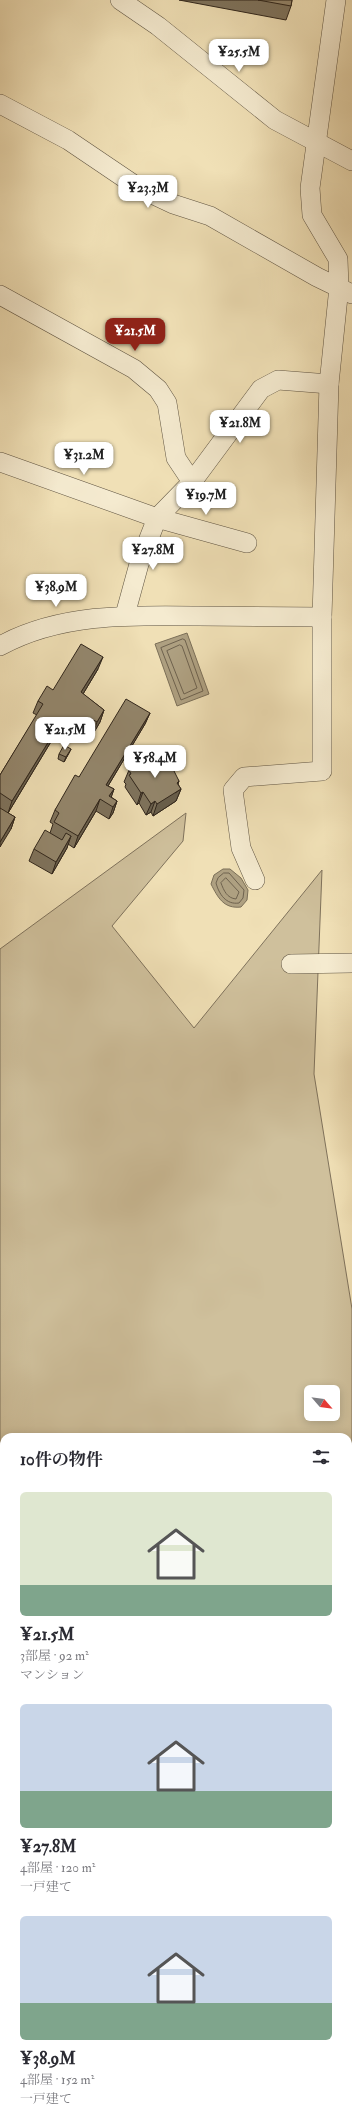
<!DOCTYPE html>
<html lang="ja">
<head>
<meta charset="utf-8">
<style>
	:root { --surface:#fff; --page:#f7f7f7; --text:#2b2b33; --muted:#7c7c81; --accent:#8f2418 }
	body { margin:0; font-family:"IM FELL Double Pica","Noto Serif JP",serif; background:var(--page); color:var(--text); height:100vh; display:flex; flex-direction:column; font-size:15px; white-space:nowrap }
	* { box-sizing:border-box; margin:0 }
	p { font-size:13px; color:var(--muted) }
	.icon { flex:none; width:22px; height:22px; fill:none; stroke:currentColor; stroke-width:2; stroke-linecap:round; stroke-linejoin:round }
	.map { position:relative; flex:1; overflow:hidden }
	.panel { position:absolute; left:0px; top:1433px; width:352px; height:692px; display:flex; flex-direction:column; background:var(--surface); border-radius:12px 12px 0 0; box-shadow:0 2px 10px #0003 }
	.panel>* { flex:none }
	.needle { width:26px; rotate:118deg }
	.fabs { position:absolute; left:304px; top:1385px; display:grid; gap:8px }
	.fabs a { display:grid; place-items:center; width:36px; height:36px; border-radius:6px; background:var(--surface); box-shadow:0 2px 10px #0003; font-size:20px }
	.price { position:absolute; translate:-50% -34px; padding:0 9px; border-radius:8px; background:#fff; color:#222; font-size:13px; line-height:26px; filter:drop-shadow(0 1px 2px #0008) }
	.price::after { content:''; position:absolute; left:50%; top:24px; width:12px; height:9px; margin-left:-6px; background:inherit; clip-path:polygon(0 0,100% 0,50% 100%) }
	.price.active { background:var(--accent); color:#fff }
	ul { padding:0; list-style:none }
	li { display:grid; align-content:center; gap:8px; height:212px; padding:0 20px }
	li span { display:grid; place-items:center; height:124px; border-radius:6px; color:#555 }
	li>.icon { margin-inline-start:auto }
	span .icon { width:72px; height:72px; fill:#fffc; stroke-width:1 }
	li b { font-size:17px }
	h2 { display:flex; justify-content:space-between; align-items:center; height:48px; padding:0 20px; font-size:17px }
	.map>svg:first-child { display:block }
	.green { fill:#cfc09c; stroke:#7f725c; fill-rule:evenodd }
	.water { fill:#aea081; stroke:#7b6f58 }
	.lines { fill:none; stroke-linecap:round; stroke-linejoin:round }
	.shore { stroke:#6e624e; stroke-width:1 }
	.stream { stroke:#7b6f58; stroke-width:5.5 }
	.minor-casing { stroke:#5f5442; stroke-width:20 }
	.minor { stroke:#f5ebd0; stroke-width:19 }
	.wall { fill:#7e735d; stroke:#2f251b }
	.shaded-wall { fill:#675e4c; stroke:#2f251b }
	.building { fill:#93866c; stroke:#2f251b }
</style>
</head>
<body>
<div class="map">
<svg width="352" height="2125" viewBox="0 0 352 2125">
	<rect width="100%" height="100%" fill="#f0e0b6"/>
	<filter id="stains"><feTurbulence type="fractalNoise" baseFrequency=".005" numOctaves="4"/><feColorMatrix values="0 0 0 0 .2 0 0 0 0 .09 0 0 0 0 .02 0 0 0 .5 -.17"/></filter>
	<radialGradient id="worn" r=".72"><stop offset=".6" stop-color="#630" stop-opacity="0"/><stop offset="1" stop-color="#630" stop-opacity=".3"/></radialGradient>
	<g class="green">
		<path d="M186,813L183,841L112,926L194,1028L322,870L314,1074L352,1309V1628L348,1629V1437H4V1505L0,1502V949ZM311,1392H333V1414H311Z"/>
		<polygon points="4,1525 4,1642 0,1638 0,1535"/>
	</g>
	<g class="water">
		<polygon points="187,633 209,694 177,706 155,644"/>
		<path d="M223,869H230L241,878L248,890L247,900L241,907C224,909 218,898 211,884L214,875Z"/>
	</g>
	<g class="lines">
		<g class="shore">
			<polygon points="183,639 185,640 203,691 181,700 161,648"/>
			<polygon points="180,645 182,646 197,688 184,694 167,651"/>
			<path d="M224,873H229L244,890L243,898L239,903C226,905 219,894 216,883L218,878Z"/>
			<path d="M226,878L239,892L236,899C227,898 224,891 221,883Z"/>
		</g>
		<polyline class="stream" points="0,1844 4,1844"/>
		<g class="minor-casing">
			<g id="minor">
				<polyline points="120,0 158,26 275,120 352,161"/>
				<polyline points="0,104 68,140 139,188 173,204 210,216 317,277 352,294"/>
				<polyline points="0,295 134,369 158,389 167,403 176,458 192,482"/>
				<polyline points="0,462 157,518 247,543"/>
				<polyline points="125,615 139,564 157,518 192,482 261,389 278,380 329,384"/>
				<path d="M0,646C60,613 131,615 198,616C239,616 280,617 322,617"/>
				<polyline points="255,880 241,848 233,790 244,777 322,771 322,617 329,384 339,287 338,259 312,215 310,188 336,0"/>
				<polyline points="291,964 352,963"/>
				<polyline points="0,1811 4,1815"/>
				<polyline points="0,1976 4,1973"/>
				<polyline points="348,2019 352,2022"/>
			</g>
		</g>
		<use href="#minor" class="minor"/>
	</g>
	<g class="wall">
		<polygon points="179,0 292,0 291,6 286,20"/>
		<polygon points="98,669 83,694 104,710 100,722 93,734 86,730 78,742 71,738 68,743 55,735 8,813 15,817 11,829 0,808 0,775 37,715 33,713 38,701 53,690"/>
		<polygon points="150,713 145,724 108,786 114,789 111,797 117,801 113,813 109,819 96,811 74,848 68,844 67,848 52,874 29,861 34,849 50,833 53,824 50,822 55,810 79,777"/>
		<polygon points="71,749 69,753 64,762 58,759 59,754"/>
		<polygon points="166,765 179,781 178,784 181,789 176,801 153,816 151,812 146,815 139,803 137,805 125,787 126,784 124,782 129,770"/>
	</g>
	<g class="shaded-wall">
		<polygon points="103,657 98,669 77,704 81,692"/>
		<polygon points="104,710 100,722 93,734 97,722"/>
		<polygon points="150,713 145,724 102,796 106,785"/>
		<polygon points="90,718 86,730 78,742 82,730"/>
		<polygon points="60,723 55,735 8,813 12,801"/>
		<polygon points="76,726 71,738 68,743 73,731"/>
		<polygon points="71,749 69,753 64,762 66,757"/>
		<polygon points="179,781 175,793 181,789 176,801 153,816 157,804 177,783"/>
		<polygon points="114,789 110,801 109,796"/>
		<polygon points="143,792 139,803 137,805 141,793"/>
		<polygon points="100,799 96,811 74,848 78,836"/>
		<polygon points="117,801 113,813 109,819 113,807"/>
		<polygon points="155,801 151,812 146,815 151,804"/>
		<polygon points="15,817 11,829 0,847 0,842"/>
		<polygon points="71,836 67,848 52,874 56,862"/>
	</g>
	<g class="building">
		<polygon points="258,0 292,0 291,6"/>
		<polygon points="81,644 103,657 81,692 104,710 97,722 90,718 82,730 76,726 73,731 60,723 12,801 0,793 0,775 43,704 38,701 47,686 53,690"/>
		<polygon points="126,699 150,713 106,785 114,789 109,796 117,801 113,807 100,799 78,836 54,822 59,813 55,810 75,775 79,777"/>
		<polygon points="64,745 71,749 66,757 59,754"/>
		<polygon points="158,752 166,765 170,763 179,781 177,783 181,789 157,804 155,801 151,804 143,792 141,793 129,775 131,774 129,770"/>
		<polygon points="0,808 15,817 0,842"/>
		<polygon points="45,830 62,840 66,833 71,836 56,862 34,849"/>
		<polygon points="0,2021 4,2027 4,2121 68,2121 70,2125 0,2125"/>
		<polygon points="282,2121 284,2121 287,2125 276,2125"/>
	</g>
	<rect width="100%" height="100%" filter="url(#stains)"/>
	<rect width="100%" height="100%" fill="url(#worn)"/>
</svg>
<div class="fabs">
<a><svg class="needle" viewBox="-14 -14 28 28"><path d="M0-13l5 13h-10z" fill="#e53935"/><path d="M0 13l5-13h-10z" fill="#7c7c81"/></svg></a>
</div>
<b class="price" style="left:239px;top:73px">¥25.5M</b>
<b class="price" style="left:148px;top:209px">¥23.3M</b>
<b class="price active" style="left:135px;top:352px">¥21.5M</b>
<b class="price" style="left:240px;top:444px">¥21.8M</b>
<b class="price" style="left:84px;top:476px">¥31.2M</b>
<b class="price" style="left:206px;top:516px">¥19.7M</b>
<b class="price" style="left:153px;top:571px">¥27.8M</b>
<b class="price" style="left:56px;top:608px">¥38.9M</b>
<b class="price" style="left:65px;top:751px">¥21.5M</b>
<b class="price" style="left:155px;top:779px">¥58.4M</b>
<section class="panel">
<h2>10件の物件<svg class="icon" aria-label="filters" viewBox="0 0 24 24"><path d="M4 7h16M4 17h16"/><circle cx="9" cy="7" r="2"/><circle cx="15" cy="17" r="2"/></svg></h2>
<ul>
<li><span style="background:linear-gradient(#dfe7d0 75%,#7fa58c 0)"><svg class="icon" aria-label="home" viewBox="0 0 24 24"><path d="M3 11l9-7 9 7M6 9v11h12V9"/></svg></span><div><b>¥21.5M</b><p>3部屋 · 92 m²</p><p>マンション</p></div></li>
<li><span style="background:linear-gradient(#c9d6e8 70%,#7fa58c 0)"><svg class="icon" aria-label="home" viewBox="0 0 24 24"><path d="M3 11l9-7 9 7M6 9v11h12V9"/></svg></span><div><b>¥27.8M</b><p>4部屋 · 120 m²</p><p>一戸建て</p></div></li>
<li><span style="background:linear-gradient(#c9d6e8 70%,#7fa58c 0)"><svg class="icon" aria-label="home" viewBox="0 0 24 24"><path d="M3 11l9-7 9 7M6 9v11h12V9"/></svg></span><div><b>¥38.9M</b><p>4部屋 · 152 m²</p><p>一戸建て</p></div></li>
</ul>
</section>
</div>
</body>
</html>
